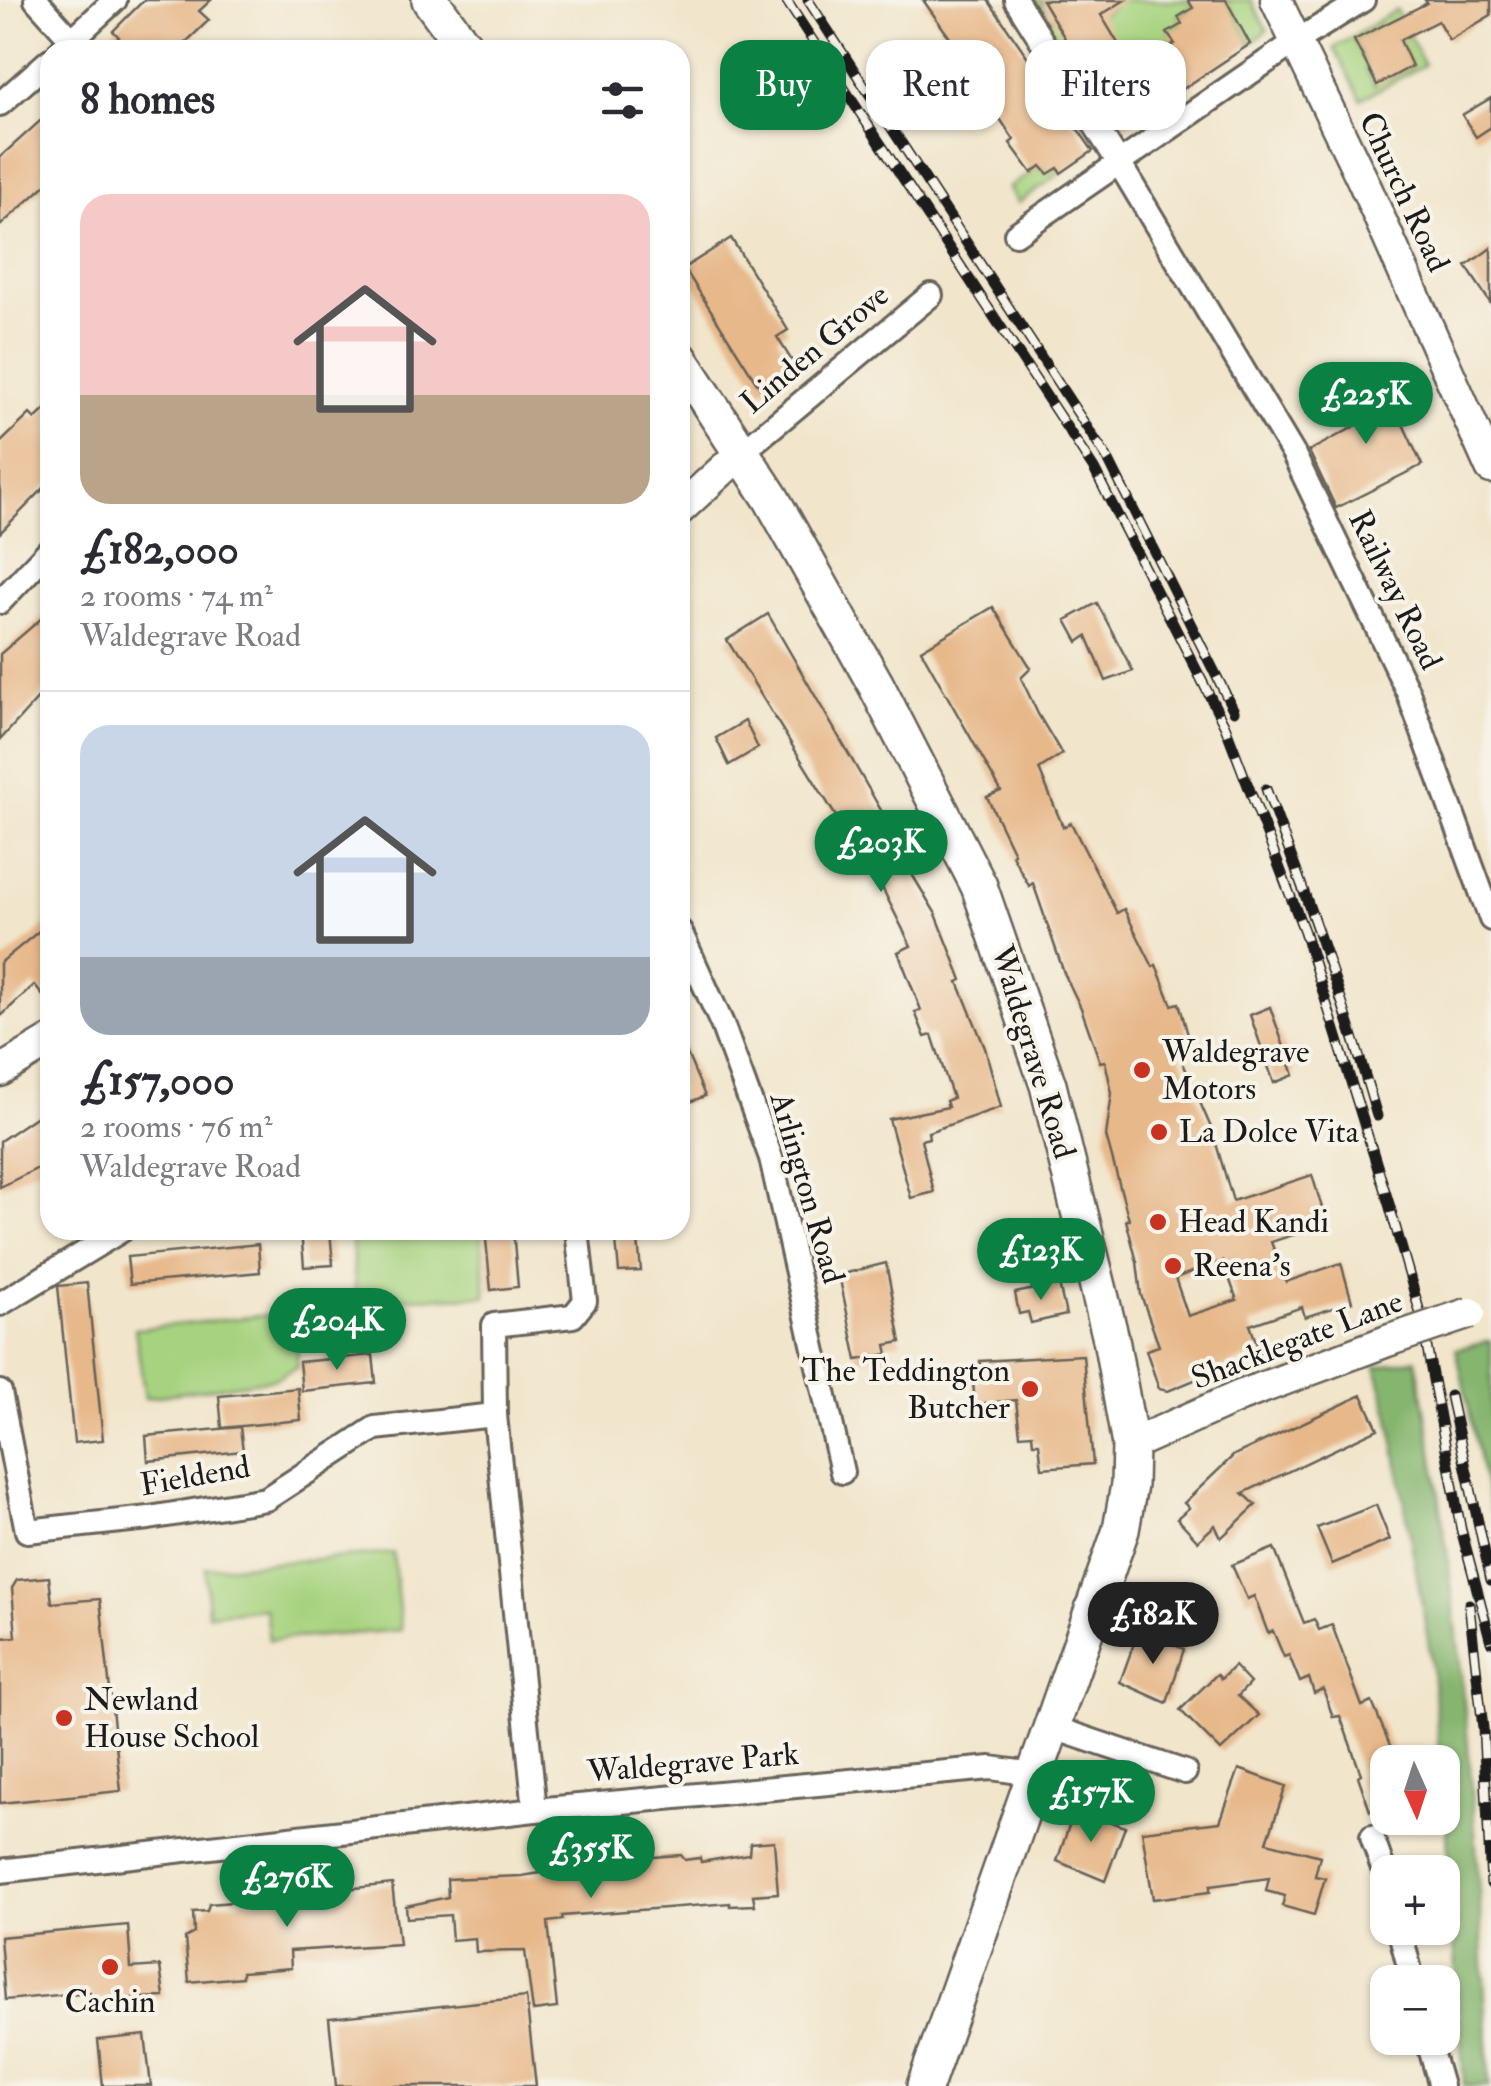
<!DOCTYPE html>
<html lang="en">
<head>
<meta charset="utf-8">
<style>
	:root { --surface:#fff; --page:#f2f2f3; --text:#2b2b33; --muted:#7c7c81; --line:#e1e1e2; --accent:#0b8043 }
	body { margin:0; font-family:"IM FELL Double Pica",serif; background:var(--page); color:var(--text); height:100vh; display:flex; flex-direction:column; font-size:38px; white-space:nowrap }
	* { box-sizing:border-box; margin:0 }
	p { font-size:32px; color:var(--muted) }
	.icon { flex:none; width:55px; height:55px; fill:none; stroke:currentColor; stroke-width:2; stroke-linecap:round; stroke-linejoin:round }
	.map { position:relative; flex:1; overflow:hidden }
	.details { position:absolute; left:40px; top:40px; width:650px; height:1200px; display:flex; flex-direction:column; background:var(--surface); border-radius:30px; box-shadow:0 2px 8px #0004 }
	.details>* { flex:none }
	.top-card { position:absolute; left:720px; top:40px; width:620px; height:90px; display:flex; gap:20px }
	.needle { width:65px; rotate:177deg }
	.buttons { position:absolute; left:1370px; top:1745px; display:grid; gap:20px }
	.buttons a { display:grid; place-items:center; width:90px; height:90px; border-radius:20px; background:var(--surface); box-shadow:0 2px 8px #0004; font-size:50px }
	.price { position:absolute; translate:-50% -85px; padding:0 22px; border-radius:35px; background:var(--accent); color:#fff; font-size:32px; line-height:65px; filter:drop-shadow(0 2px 5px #0008) }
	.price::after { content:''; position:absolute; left:50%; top:60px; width:30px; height:22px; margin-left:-15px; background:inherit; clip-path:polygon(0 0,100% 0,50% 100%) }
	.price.selected { background:#222; color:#fff }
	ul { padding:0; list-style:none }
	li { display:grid; align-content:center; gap:20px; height:530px; padding:0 40px }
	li+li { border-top:2px solid var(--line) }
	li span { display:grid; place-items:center; height:310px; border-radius:30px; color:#555 }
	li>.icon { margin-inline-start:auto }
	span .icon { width:180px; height:180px; fill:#fffc; stroke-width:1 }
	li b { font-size:42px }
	h2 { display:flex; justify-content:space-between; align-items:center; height:120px; padding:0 40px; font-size:42px }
	.tag { padding:0 35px; border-radius:30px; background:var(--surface); box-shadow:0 2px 8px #0004; font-size:35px; line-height:90px }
	.tag.selected { background:var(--accent); color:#fff }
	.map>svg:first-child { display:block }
	.green { fill:#a7d380; stroke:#62784e; stroke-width:2.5; fill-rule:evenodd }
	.forest { fill:#85b56e; stroke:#506845; stroke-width:2.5 }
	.building { fill:#e7b88a; fill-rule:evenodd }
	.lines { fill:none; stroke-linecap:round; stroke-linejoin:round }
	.street-casing { stroke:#676259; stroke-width:28 }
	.secondary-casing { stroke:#676259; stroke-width:35 }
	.primary-casing { stroke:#676259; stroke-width:40 }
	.street { stroke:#fff; stroke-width:22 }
	.secondary { stroke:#fff; stroke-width:30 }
	.primary { stroke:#fff; stroke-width:35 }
	.rail-casing { stroke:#1c1c1c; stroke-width:11 }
	.rail { stroke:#f7f3e8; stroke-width:8; stroke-dasharray:22; stroke-linecap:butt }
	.secondary-bridge-casing { stroke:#676259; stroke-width:35; stroke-linecap:butt }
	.secondary-bridge { stroke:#fff; stroke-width:30 }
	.poi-dot { fill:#c8321e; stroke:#f7f3e8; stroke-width:4 }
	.labels { text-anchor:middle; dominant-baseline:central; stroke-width:8; stroke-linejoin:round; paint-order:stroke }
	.street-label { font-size:32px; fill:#1c1c1c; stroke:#f7f3e8 }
	.poi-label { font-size:32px; fill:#1c1c1c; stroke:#f7f3e8; text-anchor:start }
</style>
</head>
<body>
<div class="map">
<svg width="1491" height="2086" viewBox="0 0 1491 2086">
	<rect width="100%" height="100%" fill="#f7f3e8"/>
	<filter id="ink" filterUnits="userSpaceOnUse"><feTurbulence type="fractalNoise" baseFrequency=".01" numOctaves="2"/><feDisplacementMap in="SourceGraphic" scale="20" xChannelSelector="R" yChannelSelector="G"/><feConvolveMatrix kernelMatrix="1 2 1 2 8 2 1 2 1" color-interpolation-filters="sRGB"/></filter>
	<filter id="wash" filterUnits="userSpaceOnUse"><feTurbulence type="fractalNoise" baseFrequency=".0048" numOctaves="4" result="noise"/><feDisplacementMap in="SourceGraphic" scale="40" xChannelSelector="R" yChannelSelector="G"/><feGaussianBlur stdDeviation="2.25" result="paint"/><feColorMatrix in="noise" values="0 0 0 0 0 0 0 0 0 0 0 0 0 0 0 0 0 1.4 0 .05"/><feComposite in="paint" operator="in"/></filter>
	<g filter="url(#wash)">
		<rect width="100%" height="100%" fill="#f1e5cb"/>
		<g class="green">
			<polygon points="1030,0 1046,0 1041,4 1050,19 1062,13 1082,30 1065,41 1087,79 1104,70 1100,16 1112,8 1108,0 1188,0 1193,8 1178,16 1182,24 1168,33 1175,44 1156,73 1148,61 1098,102"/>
			<polygon points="1226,0 1251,0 1267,31 1250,44"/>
			<path d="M1396,10L1400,17L1354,41L1366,64L1402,45L1400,40L1409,35L1424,65L1361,99L1334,48ZM1404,49L1412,67L1374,85L1366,69Z"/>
			<polygon points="1041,166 1048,174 1058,168 1061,173 1018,203 1008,188"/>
			<polygon points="351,1230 481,1230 486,1296 356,1299"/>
			<polygon points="268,1315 299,1338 297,1367 274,1379 145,1398 135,1329"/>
			<polygon points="393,1553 401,1630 269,1640 265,1608 208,1614 205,1568"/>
		</g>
		<g class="forest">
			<polygon points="1491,1341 1491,1513 1456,1349"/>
			<path d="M1416,1359C1462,1600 1479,1842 1489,2086H1464L1442,1762H1440L1431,1658L1390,1418L1376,1367Z"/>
		</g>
		<g id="blocks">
			<g class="building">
				<polygon points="144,0 211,0 199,11 209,20 178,50 106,50 119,37 113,31"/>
				<polygon points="923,0 988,0 1093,151 1061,173 1058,168 1048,174 1041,166 1032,173 1010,143 1014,140 993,108 998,104 975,67 972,69"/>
				<polygon points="1042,0 1125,0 1101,15 1134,70 1175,44 1167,33 1182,24 1178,17 1193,8 1188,0 1226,0 1250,44 1120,131"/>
				<polygon points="1425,0 1491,0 1491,15 1449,40 1438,21 1400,40 1412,66 1377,85 1354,40 1427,3"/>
				<polygon points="1491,98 1491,127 1476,137 1462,115"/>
				<polygon points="50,112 50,181 0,226 0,157"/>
				<polygon points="731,238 788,330 777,337 797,369 762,391 684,268"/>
				<polygon points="1491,248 1491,304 1466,266"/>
				<polygon points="1382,379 1422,465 1336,508 1309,451 1354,427 1342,396"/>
				<polygon points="50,405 50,482 0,533 0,443 30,414 35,419"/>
				<polygon points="1097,603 1133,671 1106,681 1087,636 1078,642 1066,620"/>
				<path d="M993,607L1031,668L1021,678L1038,714L1062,754L1039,769L1063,827L1071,823L1117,913L1124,909L1153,967L1156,965L1172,1005L1179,1003L1188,1035L1173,1040L1212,1130L1233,1201L1312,1175L1327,1224L1271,1242L1286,1282L1341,1263L1352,1302L1305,1317L1302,1307L1250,1325L1260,1353L1168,1391L1159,1389L1146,1350L1159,1346L1141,1295L1137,1262L1126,1220H1129L1106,1136L1112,1093L1105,1061L1100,1062L1081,1008L1064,973L1033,883L1029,886L1012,855L1014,853L987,797L1001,791L921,650ZM1223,1261L1237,1300L1188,1316L1175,1278Z"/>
				<polygon points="50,611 50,685 0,740 0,654"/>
				<polygon points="768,614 912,864 907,866 936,914 962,980 958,982 985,1048 1001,1107 928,1132 929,1138 921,1140 934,1192 911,1198 889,1119 948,1107 946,1101 953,1098 932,1035 925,1037 915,1012 921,1010 898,952 911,946 859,841 843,815 837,818 727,640"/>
				<polygon points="745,721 758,748 729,765 716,738"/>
				<polygon points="50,922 50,1004 34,985 0,1017 0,963"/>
				<polygon points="1270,1007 1294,1075 1274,1083 1250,1015"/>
				<polygon points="680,1037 705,1096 680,1106"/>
				<polygon points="50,1107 50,1162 0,1187 0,1141"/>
				<polygon points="301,1230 330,1230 333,1265 304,1267"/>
				<polygon points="485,1230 513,1230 518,1287 491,1290"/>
				<polygon points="615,1230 637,1230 641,1271 619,1272"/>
				<polygon points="258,1244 260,1272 130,1284 127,1257"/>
				<polygon points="886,1263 901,1342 886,1345 888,1354 857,1360 839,1275"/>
				<polygon points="87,1283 103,1440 74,1443 58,1286"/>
				<polygon points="1059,1284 1066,1315 1031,1323 1028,1312 1019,1314 1015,1293"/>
				<polygon points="373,1355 376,1383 302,1391 299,1362"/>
				<polygon points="1083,1355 1093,1464 1042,1468 1039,1443 1033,1443 1032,1434 1020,1435 1016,1400 975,1404 973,1382 981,1381 980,1361"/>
				<polygon points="298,1388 301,1420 222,1428 219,1396"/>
				<polygon points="1362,1395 1378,1429 1243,1493 1256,1505 1221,1538 1215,1525 1198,1541 1177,1518 1189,1508 1184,1503 1234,1455"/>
				<polygon points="240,1427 243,1451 148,1461 146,1436"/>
				<polygon points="1376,1505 1390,1540 1332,1564 1317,1528"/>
				<polygon points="1274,1548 1304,1623 1314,1619 1319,1630 1332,1625 1362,1706 1372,1702 1397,1762 1388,1762 1388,1804 1370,1811 1358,1776 1361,1774 1340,1716 1333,1717 1323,1689 1314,1693 1309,1678 1300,1682 1289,1655 1284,1657 1273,1631 1268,1633 1254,1596 1247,1599 1232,1565"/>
				<polygon points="49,1577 52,1603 100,1599 121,1791 0,1803 0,1638 16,1637 12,1588 17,1580"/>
				<polygon points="1137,1635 1154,1641 1156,1638 1184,1649 1167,1703 1120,1682"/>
				<polygon points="1234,1666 1250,1683 1238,1696 1259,1715 1221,1751 1180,1710 1217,1674 1221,1679"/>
				<polygon points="1239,1769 1286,1786 1267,1842 1320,1856 1315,1876 1325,1878 1314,1915 1282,1906 1285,1896 1266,1891 1269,1878 1210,1886 1210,1892 1153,1899 1142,1831 1220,1822"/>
				<polygon points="1073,1814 1093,1820 1094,1816 1125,1827 1105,1881 1057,1861"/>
				<polygon points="774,1841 778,1893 753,1895 755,1905 730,1906 730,1903 562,1916 563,1920 548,1922 557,2008 533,2011 525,1951 476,1952 475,1938 452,1940 450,1915 407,1918 406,1906 448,1897 447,1879 522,1876 597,1864 597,1861 681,1855 685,1860 700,1858 701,1862 749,1854 750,1843"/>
				<polygon points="392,1884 399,1944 290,1951 291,1968 242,1972 242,1977 189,1982 185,1938 194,1933 193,1912 207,1911 209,1904 346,1893 345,1889"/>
				<polygon points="128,1925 131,1968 160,1966 164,1997 91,2000 90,1992 5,2000 0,1937"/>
				<polygon points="526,1997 536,2086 336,2086 329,2018"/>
				<polygon points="145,2035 151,2086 103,2086 98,2040"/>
			</g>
		</g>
	</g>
	<g filter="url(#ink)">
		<use href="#blocks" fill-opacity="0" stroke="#676259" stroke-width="2.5"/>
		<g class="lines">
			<g class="street-casing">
				<g id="street">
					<polyline points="36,0 72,40"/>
					<polyline points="1016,0 1119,163 1294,455 1408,692 1491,919"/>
					<polyline points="61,50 115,0"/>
					<polyline points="0,104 50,60"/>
					<polyline points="1016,234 1295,42 1363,0"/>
					<polyline points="741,453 931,295"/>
					<polyline points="0,602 50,549"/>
					<polyline points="680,931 722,1024 771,1158 842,1472"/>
					<polyline points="0,1304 122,1230"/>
					<polyline points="0,1392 27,1531 149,1518 266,1499 375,1428 495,1415"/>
					<polyline points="1051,1727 1185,1772"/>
					<polyline points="535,1810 495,1415 494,1325 573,1316 585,1301 577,1230"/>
					<polyline points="1372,1837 1388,1883"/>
					<polyline points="0,1871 535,1810 991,1768 1034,1774"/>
					<polyline points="1399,1928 1413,1982"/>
					<polyline points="1427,2038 1441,2086"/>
				</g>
			</g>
			<g class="secondary-casing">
				<g id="secondary">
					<polyline points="1276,0 1363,181 1491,468"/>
					<polyline points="680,509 741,453"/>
					<polyline points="0,1071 50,1041"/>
					<polyline points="1130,1445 1240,1396 1390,1340"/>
				</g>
			</g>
			<g class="primary-casing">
				<g id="primary">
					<polyline points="430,0 467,50"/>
					<polyline points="680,359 771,498 876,685 979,886 1048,1085 1111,1339 1130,1445 1129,1485 1121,1530 925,2086"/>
				</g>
			</g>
			<use href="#street" class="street"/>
			<use href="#secondary" class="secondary"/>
			<use href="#primary" class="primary"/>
			<g class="rail-casing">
				<g id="rail">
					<polyline points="786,0 1094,469 1225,726 1304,931 1389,1204 1421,1316 1461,1529 1491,1642"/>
					<polyline points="808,0 1109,461 1234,711"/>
					<path d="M1266,789C1307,897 1345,1005 1377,1116"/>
					<polyline points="1450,1396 1491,1580"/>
					<polyline points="1469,1604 1483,1728 1491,1884"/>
				</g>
			</g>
			<use href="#rail" class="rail"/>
			<g class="secondary-bridge-casing">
				<polyline id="secondary-bridge" points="1390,1340 1470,1313"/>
			</g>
			<use href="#secondary-bridge" class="secondary-bridge"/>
		</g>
	</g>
	<g class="poi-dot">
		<circle cx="1142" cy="1070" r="10"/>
		<circle cx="1159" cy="1132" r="10"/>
		<circle cx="1158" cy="1222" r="10"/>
		<circle cx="1173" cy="1266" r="10"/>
		<circle cx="1030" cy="1389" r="10"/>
		<circle cx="64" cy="1718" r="10"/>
		<circle cx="110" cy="1967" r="10"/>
	</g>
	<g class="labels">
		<g class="street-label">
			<text transform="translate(1404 192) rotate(65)">Church Road</text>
			<text transform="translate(815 349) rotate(-40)">Linden Grove</text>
			<text transform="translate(1395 590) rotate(64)">Railway Road</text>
			<text transform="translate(1033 1052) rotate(73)">Waldegrave Road</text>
			<text transform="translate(807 1188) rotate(74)">Arlington Road</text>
			<text transform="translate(1297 1340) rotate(-21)">Shacklegate Lane</text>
			<text transform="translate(195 1476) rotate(-10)">Fieldend</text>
			<text transform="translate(693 1763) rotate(-5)">Waldegrave Park</text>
		</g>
		<g class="poi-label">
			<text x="1162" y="1052">Waldegrave<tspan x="1162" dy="37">Motors</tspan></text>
			<text x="1179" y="1132">La Dolce Vita</text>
			<text x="1178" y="1222">Head Kandi</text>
			<text x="1193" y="1266">Reena's</text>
			<text x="1010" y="1371" text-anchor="end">The Teddington<tspan x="1010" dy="37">Butcher</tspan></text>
			<text x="84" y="1700">Newland<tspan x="84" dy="37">House School</tspan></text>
			<text x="110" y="2002" text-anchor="middle">Cachin</text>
		</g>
	</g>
</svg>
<div class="buttons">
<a><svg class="needle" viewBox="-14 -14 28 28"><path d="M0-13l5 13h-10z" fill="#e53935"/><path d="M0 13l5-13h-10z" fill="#7c7c81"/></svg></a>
<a>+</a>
<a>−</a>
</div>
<b class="price" style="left:1366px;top:447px">£225K</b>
<b class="price" style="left:881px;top:895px">£203K</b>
<b class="price" style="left:1041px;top:1303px">£123K</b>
<b class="price" style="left:337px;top:1373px">£204K</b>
<b class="price selected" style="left:1153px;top:1667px">£182K</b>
<b class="price" style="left:1091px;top:1845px">£157K</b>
<b class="price" style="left:591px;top:1901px">£355K</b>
<b class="price" style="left:287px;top:1930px">£276K</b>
<div class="top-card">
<a class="tag selected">Buy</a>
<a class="tag">Rent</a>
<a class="tag">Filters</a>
</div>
<section class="details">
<h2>8 homes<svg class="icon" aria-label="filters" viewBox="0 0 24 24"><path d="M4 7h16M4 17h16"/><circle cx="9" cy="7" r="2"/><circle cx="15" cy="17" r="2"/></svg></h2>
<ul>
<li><span style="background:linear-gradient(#f6c9c9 65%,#b9a48a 0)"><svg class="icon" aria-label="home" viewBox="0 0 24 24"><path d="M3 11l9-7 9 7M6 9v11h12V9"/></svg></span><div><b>£182,000</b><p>2 rooms · 74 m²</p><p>Waldegrave Road</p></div></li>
<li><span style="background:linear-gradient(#c9d6e8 75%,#9aa5b1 0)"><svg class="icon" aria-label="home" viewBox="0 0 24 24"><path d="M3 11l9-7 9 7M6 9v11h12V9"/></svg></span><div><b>£157,000</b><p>2 rooms · 76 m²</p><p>Waldegrave Road</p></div></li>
</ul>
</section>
</div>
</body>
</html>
